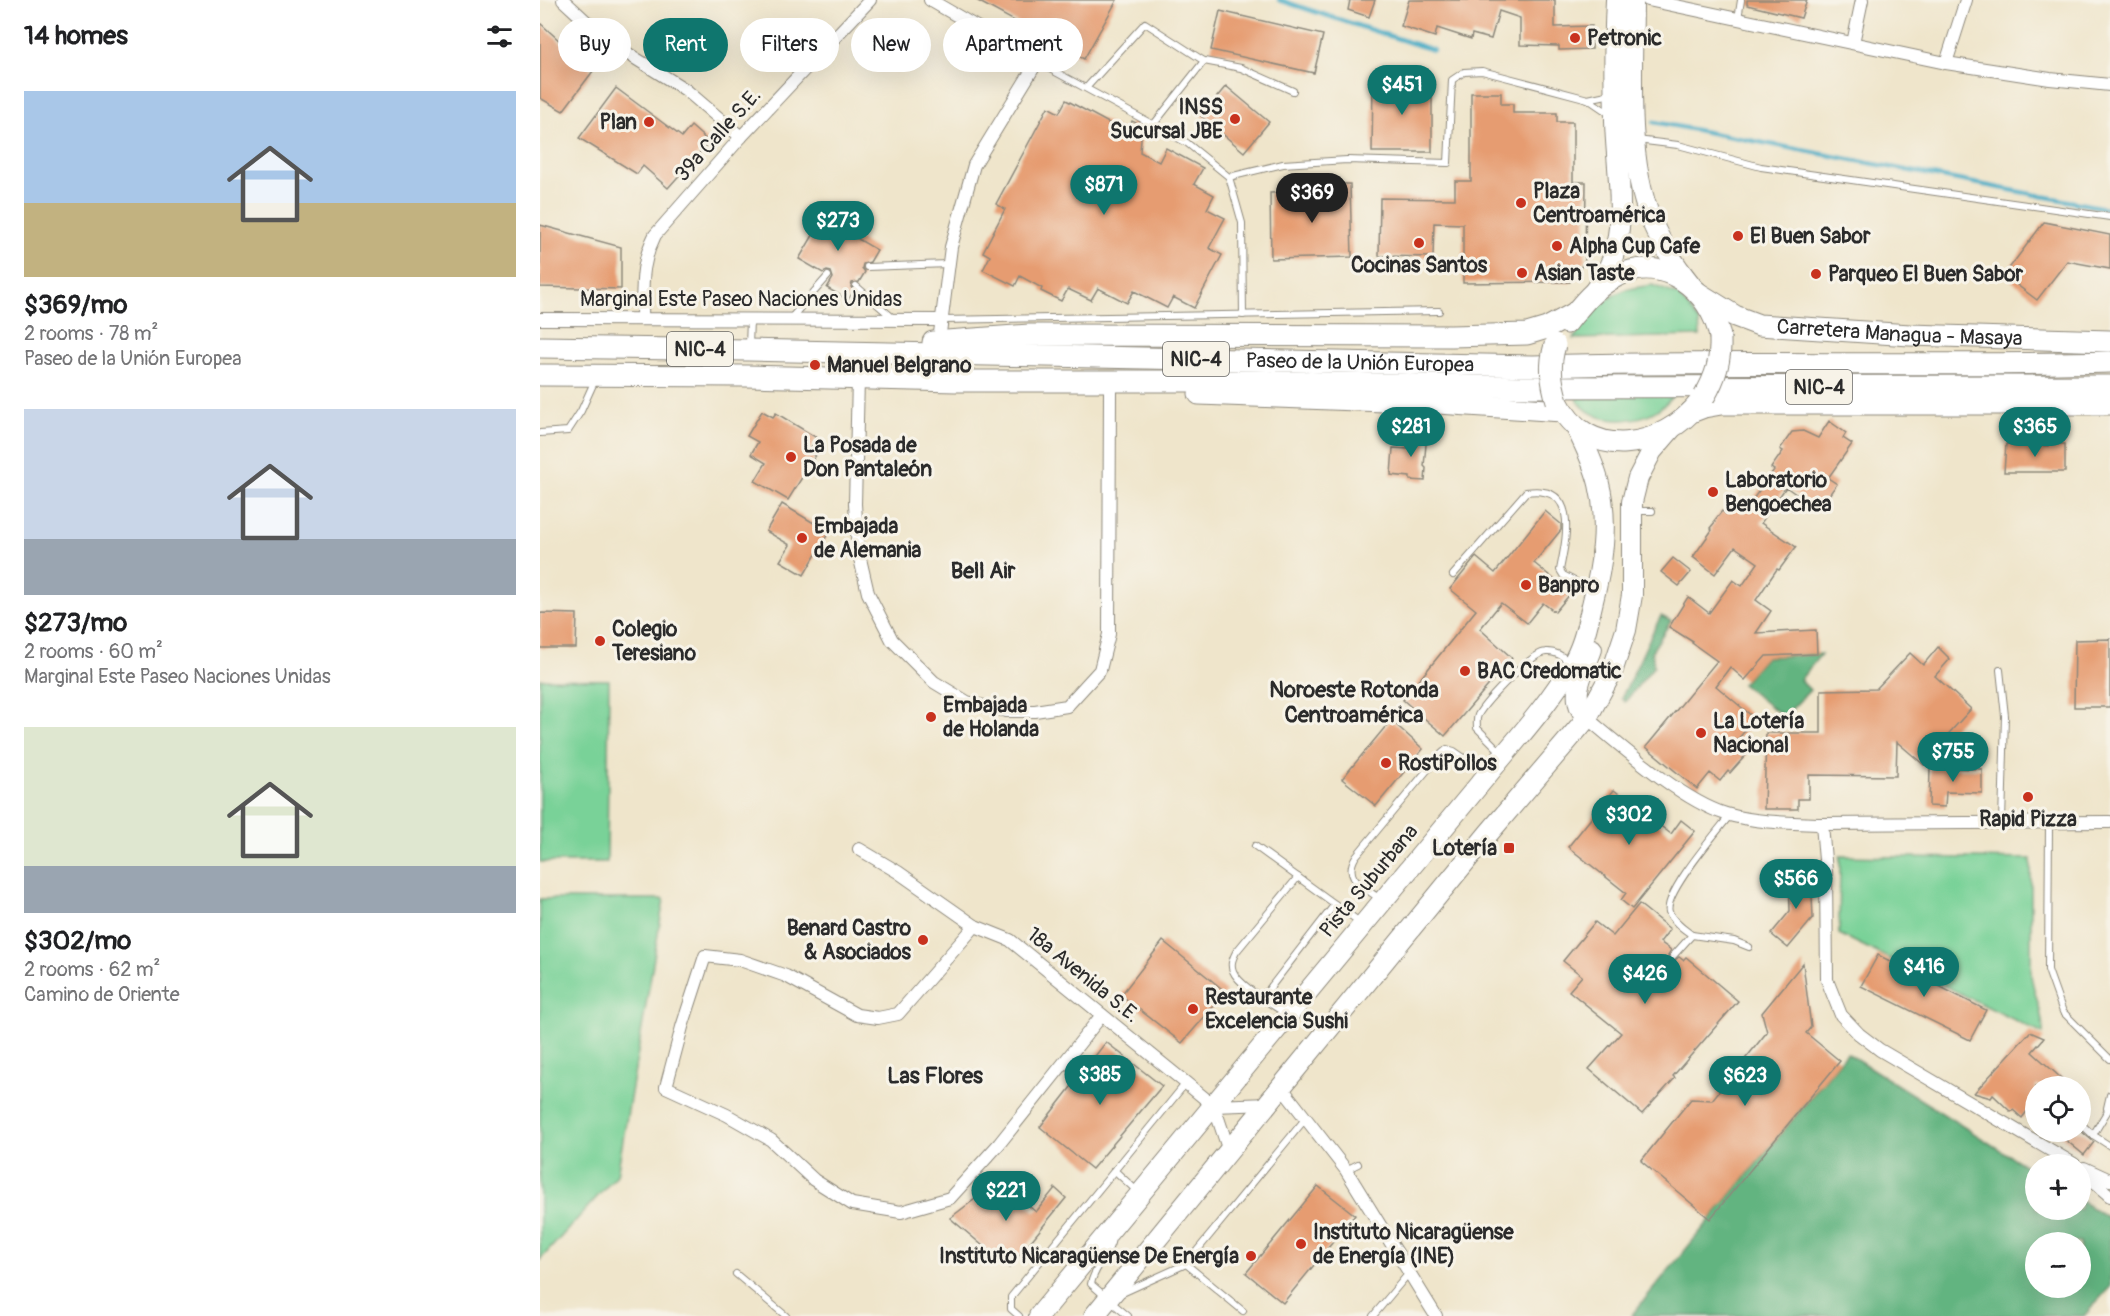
<!DOCTYPE html>
<html lang="en">
<head>
<meta charset="utf-8">
<style>
	:root { --surface:#fff; --page:#f6f6f6; --text:#202124; --muted:#757577; --accent:#0f766e }
	body { margin:0; font-family:Pangolin,sans-serif; background:var(--page); color:var(--text); height:100vh; display:flex; flex-direction:column; font-size:22px; white-space:nowrap }
	* { box-sizing:border-box; margin:0 }
	p { font-size:20px; color:var(--muted) }
	.icon { flex:none; width:33px; height:33px; fill:none; stroke:currentColor; stroke-width:2; stroke-linecap:round; stroke-linejoin:round }
	.map { position:relative; flex:1; overflow:hidden }
	.panel { display:flex; flex-direction:column; background:var(--surface); width:540px }
	.panel>* { flex:none }
	.guide { position:absolute; left:18px; top:18px; width:570px; height:54px; display:flex; gap:12px }
	.tools { position:absolute; left:1485px; top:1076px; display:grid; gap:12px }
	.tools a { display:grid; place-items:center; width:66px; height:66px; border-radius:50%; background:var(--surface); box-shadow:0 6px 24px #0002; font-size:30px }
	.price { position:absolute; translate:-50% -51px; padding:0 14px; border-radius:21px; background:var(--accent); color:#fff; font-size:20px; line-height:39px; filter:drop-shadow(0 2px 3px #0008) }
	.price::after { content:''; position:absolute; left:50%; top:36px; width:18px; height:14px; margin-left:-9px; background:inherit; clip-path:polygon(0 0,100% 0,50% 100%) }
	.price.on { background:#222; color:#fff }
	ul { padding:0; list-style:none }
	li { display:grid; align-content:center; gap:12px; height:318px; padding:0 24px }
	li span { display:grid; place-items:center; height:186px; border-radius:0px; color:#555 }
	li>.icon { margin-inline-start:auto }
	span .icon { width:108px; height:108px; fill:#fffc; stroke-width:1 }
	li b { font-size:26px }
	h2 { display:flex; justify-content:space-between; align-items:center; height:72px; padding:0 24px; font-size:26px }
	.chip { padding:0 21px; border-radius:27px; background:var(--surface); box-shadow:0 6px 24px #0002; font-size:21px; line-height:54px }
	.chip.on { background:var(--accent); color:#fff }
	main { display:flex; flex:1; min-height:0 }
	.map>svg:first-child { display:block }
	.green { fill:#79d298; stroke:#527e62; stroke-width:1.5 }
	.forest { fill:#62b480; stroke:#467056; stroke-width:1.5; fill-rule:evenodd }
	.lines { fill:none; stroke-linecap:round; stroke-linejoin:round }
	.stream { stroke:#45abc5; stroke-width:4.5 }
	.building { fill:#e69c71 }
	.service-casing { stroke:#8d887b; stroke-width:8 }
	.minor-casing { stroke:#8d887b; stroke-width:14 }
	.primary-casing { stroke:#8d887b; stroke-width:22 }
	.trunk-casing { stroke:#8d887b; stroke-width:23 }
	.service { stroke:#fff; stroke-width:6 }
	.minor { stroke:#fff; stroke-width:12 }
	.primary { stroke:#fff; stroke-width:20 }
	.trunk { stroke:#fff; stroke-width:21 }
	.trunk-bridge-casing { stroke:#8d887b; stroke-width:23; stroke-linecap:butt }
	.trunk-bridge { stroke:#fff; stroke-width:21 }
	.poi-dot { fill:#c8321e; stroke:#f7f3e8; stroke-width:2 }
	.labels { text-anchor:middle; dominant-baseline:central; stroke-width:6; stroke-linejoin:round; paint-order:stroke }
	.shield { fill:#f7f3e8; stroke:#686764; stroke-width:1.5 }
	.shield-label { font-size:20px; font-weight:bold; fill:#2b2b2b }
	.poi-label { font-size:21px; font-weight:bold; fill:#2b2b2b; stroke:#f7f3e8; text-anchor:start }
	.street-label { font-size:21px; fill:#2b2b2b; stroke:#f7f3e8 }
	.neighbourhood-label { font-size:22px; font-weight:bold; fill:#2b2b2b; stroke:#f7f3e8 }
</style>
</head>
<body>
<main>
<section class="panel">
<h2>14 homes<svg class="icon" aria-label="filters" viewBox="0 0 24 24"><path d="M4 7h16M4 17h16"/><circle cx="9" cy="7" r="2"/><circle cx="15" cy="17" r="2"/></svg></h2>
<ul>
<li><span style="background:linear-gradient(#a9c7e8 60%,#c2b280 0)"><svg class="icon" aria-label="home" viewBox="0 0 24 24"><path d="M3 11l9-7 9 7M6 9v11h12V9"/></svg></span><div><b>$369/mo</b><p>2 rooms · 78 m²</p><p>Paseo de la Unión Europea</p></div></li>
<li><span style="background:linear-gradient(#c9d6e8 70%,#9aa5b1 0)"><svg class="icon" aria-label="home" viewBox="0 0 24 24"><path d="M3 11l9-7 9 7M6 9v11h12V9"/></svg></span><div><b>$273/mo</b><p>2 rooms · 60 m²</p><p>Marginal Este Paseo Naciones Unidas</p></div></li>
<li><span style="background:linear-gradient(#dfe7d0 75%,#9aa5b1 0)"><svg class="icon" aria-label="home" viewBox="0 0 24 24"><path d="M3 11l9-7 9 7M6 9v11h12V9"/></svg></span><div><b>$302/mo</b><p>2 rooms · 62 m²</p><p>Camino de Oriente</p></div></li>
</ul>
</section>
<div class="map">
<svg width="1570" height="1316" viewBox="0 0 1570 1316">
	<rect width="100%" height="100%" fill="#f7f3e8"/>
	<filter id="ink" filterUnits="userSpaceOnUse"><feTurbulence type="fractalNoise" baseFrequency=".0167" numOctaves="2"/><feDisplacementMap in="SourceGraphic" scale="12" xChannelSelector="R" yChannelSelector="G"/><feConvolveMatrix kernelMatrix="1 2 1 2 8 2 1 2 1" color-interpolation-filters="sRGB"/></filter>
	<filter id="wash" filterUnits="userSpaceOnUse"><feTurbulence type="fractalNoise" baseFrequency=".008" numOctaves="4" result="noise"/><feDisplacementMap in="SourceGraphic" scale="24" xChannelSelector="R" yChannelSelector="G"/><feGaussianBlur stdDeviation="1.35" result="paint"/><feColorMatrix in="noise" values="0 0 0 0 0 0 0 0 0 0 0 0 0 0 0 0 0 1.4 0 .05"/><feComposite in="paint" operator="in"/></filter>
	<g filter="url(#wash)">
		<rect width="100%" height="100%" fill="#efe5cb"/>
		<g class="green">
			<path d="M1112,285L1138,295L1159,321L1160,336L1034,339C1045,320 1059,302 1080,292C1089,288 1102,287 1112,285Z"/>
			<path d="M1033,387L1139,388C1134,394 1129,401 1123,406C1101,423 1061,427 1040,404C1036,400 1035,393 1033,387Z"/>
			<polygon points="0,679 69,680 67,862 0,862"/>
			<path d="M1300,856L1491,859V975C1494,995 1504,1014 1503,1034L1299,934Z"/>
			<polygon points="0,899 124,899 77,1175 0,1260"/>
		</g>
		<g class="forest">
			<path d="M1121,616L1131,621L1112,651L1114,666L1085,702L1081,698C1096,671 1106,643 1121,616Z"/>
			<polygon points="1281,654 1260,680 1270,690 1245,716 1233,709 1202,684 1226,657"/>
			<path d="M1307,1053L1495,1172L1496,1209H1540L1541,1201L1570,1219V1287L1544,1316H1091ZM1496,1242H1540V1287H1496Z"/>
		</g>
		<g class="lines">
			<g class="stream">
				<polyline points="739,0 893,50"/>
				<polyline points="1114,122 1570,209"/>
			</g>
		</g>
		<g id="blocks">
			<g class="building">
				<polygon points="436,0 577,0 544,59"/>
				<polygon points="810,0 835,0 829,17 808,10"/>
				<polygon points="869,0 1015,0 1015,27 1052,26 1052,49 1019,50 1019,46 980,45 980,18 959,11 951,39 932,34 931,39 897,28 895,37 861,26"/>
				<polygon points="1207,0 1267,0 1261,18 1207,5"/>
				<polygon points="680,11 783,35 774,73 671,50"/>
				<polygon points="0,23 53,71 23,111 0,98"/>
				<polygon points="833,80 892,80 892,152 832,152"/>
				<polygon points="686,86 729,122 704,152 661,116"/>
				<polygon points="76,88 142,137 151,126 169,142 128,188 103,166 97,174 39,138"/>
				<polygon points="931,93 961,93 961,104 973,104 973,113 1017,113 1017,122 1033,122 1033,182 1046,182 1045,261 1030,282 923,283 923,224 894,223 893,257 839,256 840,198 915,199 915,181 931,181"/>
				<polygon points="526,100 587,133 592,121 602,126 600,152 619,162 626,148 663,168 654,184 674,195 667,209 685,218 669,248 682,255 654,308 633,297 627,308 594,291 587,303 558,288 551,300 528,289 521,301 501,291 502,288 480,276 475,286 443,270 450,256 443,252 465,209 456,204 508,107 519,113"/>
				<polygon points="784,184 810,184 812,257 731,259 730,193 784,191"/>
				<polygon points="292,203 315,217 306,232 337,250 330,262 323,264 322,268 325,272 319,282 312,283 311,287 314,291 308,300 287,288 293,278 291,272 287,271 283,273 259,259"/>
				<polygon points="1504,222 1570,235 1570,269 1527,261 1497,300 1464,275"/>
				<polygon points="0,225 81,247 81,289 0,287"/>
				<polygon points="222,411 233,417 236,413 277,438 269,451 276,455 248,500 215,481 226,463 211,454 218,442 207,436"/>
				<polygon points="1289,421 1306,433 1303,438 1312,444 1288,478 1297,484 1278,510 1246,487 1221,523 1256,547 1239,570 1237,569 1216,600 1231,611 1216,633 1276,630 1277,654 1226,656 1205,680 1190,667 1176,686 1213,717 1213,721 1194,744 1206,755 1190,773 1188,771 1180,781 1170,773 1157,789 1106,747 1177,661 1152,643 1153,642 1129,627 1148,597 1169,613 1193,580 1202,586 1218,563 1195,547 1175,574 1153,557 1172,530 1170,528 1175,522 1174,521 1182,511 1186,514 1194,505 1203,513 1234,470 1231,468 1243,451 1240,449 1252,432 1263,431 1278,438"/>
				<polygon points="869,432 887,434 884,466 886,468 885,481 870,480 870,477 851,475 853,448 868,449"/>
				<polygon points="1466,444 1509,446 1509,444 1525,444 1525,472 1464,472"/>
				<polygon points="242,504 289,532 264,575 240,561 250,545 226,531"/>
				<polygon points="1005,511 1021,524 1021,530 994,563 1031,593 1015,612 1003,603 987,623 961,603 940,629 972,658 905,736 863,700 936,610 910,589 936,557 955,573"/>
				<polygon points="1133,558 1151,572 1139,586 1121,572"/>
				<polygon points="0,613 37,614 36,648 0,648"/>
				<polygon points="1570,639 1570,707 1534,707 1535,640"/>
				<polygon points="1398,647 1410,659 1395,676 1431,709 1401,742 1403,743 1384,765 1357,742 1356,776 1269,775 1269,799 1258,799 1258,809 1224,809 1226,733 1281,733 1281,690 1336,689 1370,653 1383,665"/>
				<polygon points="851,720 883,749 836,806 802,779"/>
				<polygon points="1390,768 1442,769 1442,793 1406,792 1405,807 1389,806"/>
				<polygon points="1074,790 1131,834 1141,820 1155,831 1092,909 1081,900 1086,893 1028,847"/>
				<polygon points="1271,875 1273,918 1248,948 1231,934 1250,911 1249,876"/>
				<polygon points="1099,904 1130,929 1120,942 1131,950 1128,955 1129,959 1134,961 1139,957 1143,960 1146,957 1198,1001 1133,1076 1135,1078 1102,1114 1049,1069 1081,1033 1029,991 1042,976 1023,961 1055,922 1073,936"/>
				<polygon points="623,941 686,992 642,1043 581,995"/>
				<polygon points="1338,955 1356,964 1354,968 1383,983 1385,979 1446,1010 1430,1040 1321,986"/>
				<polygon points="1263,963 1271,1027 1266,1033 1300,1061 1170,1219 1101,1161 1151,1099 1172,1100 1227,1032 1222,1013"/>
				<polygon points="1490,1032 1504,1038 1492,1052 1530,1086 1496,1086 1496,1116 1488,1110 1482,1118 1473,1110 1471,1112 1453,1095 1451,1098 1434,1093"/>
				<polygon points="566,1042 622,1086 552,1169 500,1127"/>
				<polygon points="1515,1131 1541,1131 1554,1142 1544,1155"/>
				<polygon points="778,1186 815,1215 743,1303 706,1273"/>
				<polygon points="467,1188 496,1212 515,1188 526,1198 469,1268 410,1218 447,1190 460,1199"/>
			</g>
		</g>
	</g>
	<g filter="url(#ink)">
		<use href="#blocks" fill-opacity="0" stroke="#8d887b" stroke-width="1.5"/>
		<g class="lines">
			<g class="service-casing">
				<g id="service">
					<polyline points="1198,19 1201,0"/>
					<polyline points="497,62 647,143 689,177 702,223 703,315"/>
					<polyline points="547,87 605,23 664,61 701,68 753,91"/>
					<polyline points="1048,99 1071,94"/>
					<polyline points="614,124 664,61"/>
					<polyline points="1097,140 1138,145 1221,167 1570,217"/>
					<polyline points="689,177 743,164 807,160 908,163 912,80 924,72 942,71 1048,99 1070,114"/>
					<polyline points="327,267 408,264"/>
					<polyline points="316,286 353,318"/>
					<polyline points="251,318 288,276"/>
					<polyline points="402,320 899,311"/>
					<polyline points="209,346 210,319"/>
					<polyline points="0,433 28,431 41,411 55,380"/>
					<polyline points="1096,511 1112,511"/>
					<path d="M913,575L986,492C1040,484 1026,539 1020,570L1023,575L1052,590"/>
					<polyline points="1460,670 1465,716 1462,822"/>
					<path d="M961,752L937,728C937,724 936,719 938,715C946,701 991,653 1006,652C1016,651 1023,657 1031,663"/>
					<polyline points="1509,823 1508,970 1523,1012 1570,1059"/>
					<polyline points="715,846 821,923"/>
					<path d="M840,899C823,886 802,879 816,856L899,756L907,749L914,751L946,773"/>
					<polyline points="1152,935 1194,941 1209,947"/>
					<path d="M1133,956L1152,935C1144,929 1133,922 1129,912C1123,894 1177,832 1190,815"/>
					<polyline points="723,997 795,904"/>
					<path d="M746,1014C732,1004 699,986 693,971C690,964 693,958 696,952L758,877"/>
					<polyline points="1567,1108 1570,1095"/>
					<polyline points="1540,1123 1553,1135 1570,1107"/>
					<polyline points="1553,1135 1570,1146"/>
					<polyline points="574,1170 598,1192"/>
					<polyline points="806,1170 818,1164"/>
					<polyline points="646,1264 703,1311"/>
					<polyline points="196,1274 246,1316"/>
					<polyline points="580,1294 646,1264 766,1118"/>
					<path d="M566,1297L551,1284C554,1267 569,1256 572,1239"/>
					<polyline points="570,1301 588,1316"/>
					<polyline points="479,1316 471,1309 471,1297 646,1083"/>
					<polyline points="833,1316 869,1273"/>
				</g>
			</g>
			<g class="minor-casing">
				<g id="minor">
					<polyline points="23,0 66,40 146,90 201,137"/>
					<polyline points="390,0 497,62 434,165 411,247 399,341"/>
					<polyline points="1108,0 1406,63 1510,79 1570,85"/>
					<polyline points="1313,43 1322,0"/>
					<polyline points="1406,63 1426,0"/>
					<path d="M102,318C103,286 100,265 115,235L201,137L330,0"/>
					<polyline points="0,319 402,320"/>
					<polyline points="318,379 315,504 318,550 328,593 352,640 394,682 427,702 466,711 495,711 527,706 560,670 569,634 570,391"/>
					<path d="M1047,718C1083,748 1143,801 1186,814C1217,823 1251,823 1282,824L1570,822"/>
					<polyline points="1282,824 1286,872 1287,980 1301,1015 1319,1034 1340,1050 1534,1164"/>
					<polyline points="319,849 358,872 435,926 470,940 646,1083 674,1106 689,1151"/>
					<polyline points="435,926 358,1014 338,1018 317,1015 246,976 200,960 165,956 142,1027 126,1087 187,1115 231,1140 274,1180 312,1204 361,1212 410,1198 459,1144 562,1015"/>
					<polyline points="742,1088 806,1170 896,1316"/>
					<polyline points="674,1106 729,1104"/>
					<polyline points="1544,1168 1570,1180"/>
					<polyline points="1540,1170 1570,1196"/>
				</g>
			</g>
			<g class="primary-casing">
				<g id="primary">
					<path d="M1093,0C1093,71 1084,166 1116,231C1125,250 1138,269 1151,285"/>
					<path d="M1055,290C1094,242 1076,177 1075,120C1074,80 1074,40 1076,0"/>
					<path d="M1047,718C1027,696 1044,673 1052,649"/>
					<path d="M499,1316L948,774C977,739 1008,705 1031,666C1043,647 1047,626 1052,605C1062,566 1069,524 1059,484C1054,463 1044,444 1035,425"/>
					<polyline points="554,1316 948,834 1047,718 1072,672 1086,630 1092,595 1092,502 1098,478 1112,451 1131,429"/>
				</g>
			</g>
			<g class="trunk-casing">
				<g id="trunk">
					<path id="s1" d="M1158,293L1195,316L1219,325L1370,335L1570,341"/>
					<path d="M1027,323C1041,305 1056,286 1077,276C1124,253 1171,290 1180,337"/>
					<polyline points="393,342 489,335 911,336 987,334 1007,328 1035,313"/>
					<path id="s2" d="M0,347L208,350L993,366C1185,360 1378,367 1570,362"/>
					<polyline points="0,375 206,376 416,381 705,381 989,387 1570,386"/>
					<polyline points="659,394 898,403 1022,411"/>
					<path d="M1017,401C1048,464 1123,449 1160,402"/>
					<polyline points="1151,412 1164,407 1181,404 1570,404"/>
				</g>
			</g>
			<use href="#service" class="service"/>
			<use href="#minor" class="minor"/>
			<use href="#primary" class="primary"/>
			<use href="#trunk" class="trunk"/>
			<g class="trunk-bridge-casing">
				<g id="trunk-bridge">
					<path d="M1015,345C1009,365 1011,382 1017,401"/>
					<path d="M1164,397C1176,377 1181,360 1180,337"/>
				</g>
			</g>
			<use href="#trunk-bridge" class="trunk-bridge"/>
		</g>
	</g>
	<g class="poi-dot">
		<circle cx="1035" cy="38" r="6"/>
		<circle cx="695" cy="119" r="6"/>
		<circle cx="109" cy="122" r="6"/>
		<circle cx="981" cy="203" r="6"/>
		<circle cx="1198" cy="236" r="6"/>
		<circle cx="879" cy="243" r="6"/>
		<circle cx="1017" cy="246" r="6"/>
		<circle cx="982" cy="273" r="6"/>
		<circle cx="1276" cy="274" r="6"/>
		<circle cx="275" cy="365" r="6"/>
		<circle cx="251" cy="457" r="6"/>
		<circle cx="1173" cy="492" r="6"/>
		<circle cx="262" cy="538" r="6"/>
		<circle cx="986" cy="585" r="6"/>
		<circle cx="60" cy="641" r="6"/>
		<circle cx="925" cy="671" r="6"/>
		<circle cx="391" cy="717" r="6"/>
		<circle cx="1161" cy="733" r="6"/>
		<circle cx="846" cy="763" r="6"/>
		<circle cx="1488" cy="797" r="6"/>
		<rect x="963" y="842" width="12" height="12" rx="3"/>
		<circle cx="383" cy="940" r="6"/>
		<circle cx="653" cy="1009" r="6"/>
		<circle cx="761" cy="1244" r="6"/>
		<circle cx="711" cy="1256" r="6"/>
	</g>
	<g class="labels">
		<g class="shield">
			<rect x="127" y="332" width="66" height="34" rx="4.5"/>
			<rect x="623" y="342" width="66" height="34" rx="4.5"/>
			<rect x="1246" y="370" width="66" height="34" rx="4.5"/>
		</g>
		<g class="shield-label">
			<text x="160" y="349">NIC-4</text>
			<text x="656" y="359">NIC-4</text>
			<text x="1279" y="387">NIC-4</text>
		</g>
		<g class="poi-label">
			<text x="1047" y="38">Petronic</text>
			<text x="683" y="107" text-anchor="end">INSS<tspan x="683" dy="24">Sucursal JBE</tspan></text>
			<text x="97" y="122" text-anchor="end">Plan</text>
			<text x="993" y="191">Plaza<tspan x="993" dy="24">Centroamérica</tspan></text>
			<text x="1210" y="236">El Buen Sabor</text>
			<text x="1029" y="246">Alpha Cup Cafe</text>
			<text x="879" y="265" text-anchor="middle">Cocinas Santos</text>
			<text x="994" y="273">Asian Taste</text>
			<text x="1288" y="274">Parqueo El Buen Sabor</text>
			<text x="287" y="365">Manuel Belgrano</text>
			<text x="263" y="445">La Posada de<tspan x="263" dy="24">Don Pantaleón</tspan></text>
			<text x="1185" y="480">Laboratorio<tspan x="1185" dy="24">Bengoechea</tspan></text>
			<text x="274" y="526">Embajada<tspan x="274" dy="24">de Alemania</tspan></text>
			<text x="998" y="585">Banpro</text>
			<text x="72" y="629">Colegio<tspan x="72" dy="24">Teresiano</tspan></text>
			<text x="937" y="671">BAC Credomatic</text>
			<text x="403" y="705">Embajada<tspan x="403" dy="24">de Holanda</tspan></text>
			<text x="1173" y="721">La Lotería<tspan x="1173" dy="24">Nacional</tspan></text>
			<text x="858" y="763">RostiPollos</text>
			<text x="1488" y="819" text-anchor="middle">Rapid Pizza</text>
			<text x="957" y="848" text-anchor="end">Lotería</text>
			<text x="371" y="928" text-anchor="end">Benard Castro<tspan x="371" dy="24">&amp; Asociados</tspan></text>
			<text x="665" y="997">Restaurante<tspan x="665" dy="24">Excelencia Sushi</tspan></text>
			<text x="773" y="1232">Instituto Nicaragüense<tspan x="773" dy="24">de Energía (INE)</tspan></text>
			<text x="699" y="1256" text-anchor="end">Instituto Nicaragüense De Energía</text>
		</g>
		<g class="street-label">
			<text transform="translate(178 135) rotate(-48)">39a Calle S.E.</text>
			<text x="201" y="299">Marginal Este Paseo Naciones Unidas</text>
			<text stroke="none"><textPath href="#s1" startOffset="210">Carretera Managua - Masaya</textPath></text>
			<text stroke="none"><textPath href="#s2" startOffset="820">Paseo de la Unión Europea</textPath></text>
			<text transform="translate(829 881) rotate(-50)">Pista Suburbana</text>
			<text transform="translate(543 975) rotate(39)">18a Avenida S.E.</text>
		</g>
		<g class="neighbourhood-label">
			<text x="443" y="571">Bell Air</text>
			<text x="814" y="690">Noroeste Rotonda<tspan x="814" dy="25">Centroamérica</tspan></text>
			<text x="395" y="1076">Las Flores</text>
		</g>
	</g>
</svg>
<div class="tools">
<a><svg class="icon" aria-label="locate" viewBox="0 0 24 24"><circle cx="12" cy="12" r="6"/><path d="M12 2v4M12 18v4M2 12h4M18 12h4"/></svg></a>
<a>+</a>
<a>−</a>
</div>
<b class="price" style="left:862px;top:116px">$451</b>
<b class="price" style="left:564px;top:216px">$871</b>
<b class="price on" style="left:772px;top:224px">$369</b>
<b class="price" style="left:298px;top:252px">$273</b>
<b class="price" style="left:871px;top:458px">$281</b>
<b class="price" style="left:1495px;top:458px">$365</b>
<b class="price" style="left:1413px;top:783px">$755</b>
<b class="price" style="left:1089px;top:846px">$302</b>
<b class="price" style="left:1256px;top:910px">$566</b>
<b class="price" style="left:1384px;top:998px">$416</b>
<b class="price" style="left:1105px;top:1005px">$426</b>
<b class="price" style="left:560px;top:1106px">$385</b>
<b class="price" style="left:1205px;top:1107px">$623</b>
<b class="price" style="left:466px;top:1222px">$221</b>
<div class="guide">
<a class="chip">Buy</a>
<a class="chip on">Rent</a>
<a class="chip">Filters</a>
<a class="chip">New</a>
<a class="chip">Apartment</a>
</div>
</div>
</main>
</body>
</html>
